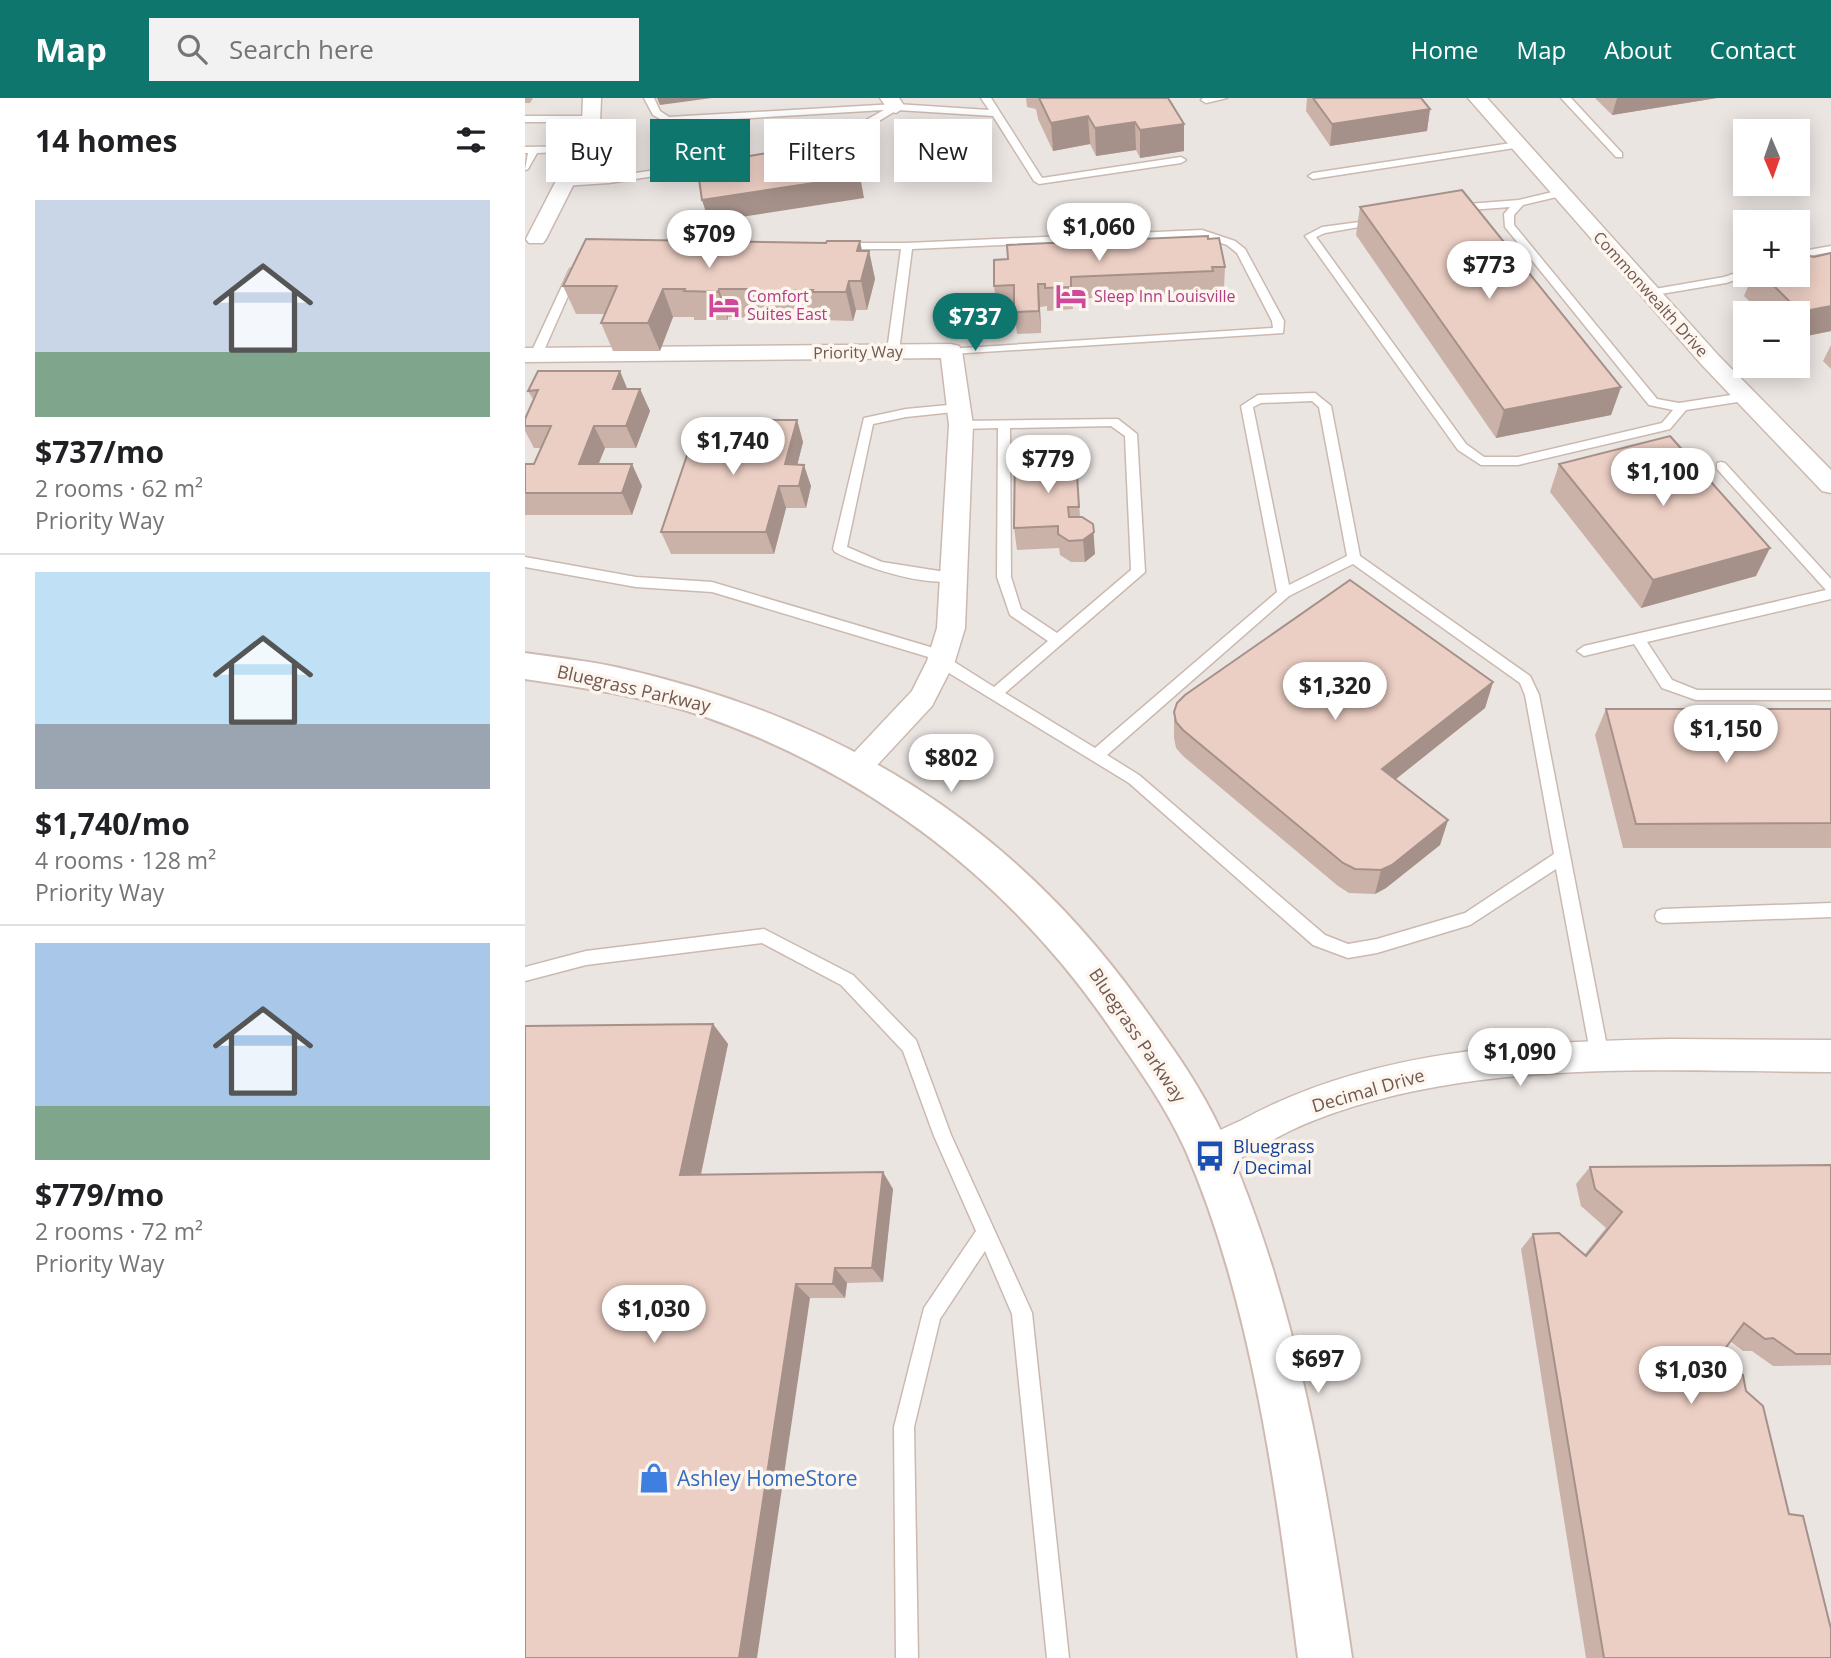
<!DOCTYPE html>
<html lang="en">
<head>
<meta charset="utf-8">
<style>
	:root { --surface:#fff; --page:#f2f2f2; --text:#202124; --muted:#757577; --line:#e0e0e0; --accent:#0f766e }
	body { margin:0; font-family:"Open Sans",sans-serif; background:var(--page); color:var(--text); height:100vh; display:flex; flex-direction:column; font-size:26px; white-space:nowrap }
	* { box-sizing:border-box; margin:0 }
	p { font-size:23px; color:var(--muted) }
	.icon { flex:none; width:38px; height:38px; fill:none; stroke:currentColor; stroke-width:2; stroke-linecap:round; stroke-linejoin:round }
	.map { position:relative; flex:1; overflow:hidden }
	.drawer { display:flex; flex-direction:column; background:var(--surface); width:525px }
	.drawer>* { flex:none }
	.hud { position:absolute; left:21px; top:21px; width:665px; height:63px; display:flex; gap:14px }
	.needle { width:46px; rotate:178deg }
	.fabs { position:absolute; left:1208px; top:21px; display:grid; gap:14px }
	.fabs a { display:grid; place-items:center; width:77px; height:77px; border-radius:0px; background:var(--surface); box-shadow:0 4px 18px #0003; font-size:35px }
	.price { position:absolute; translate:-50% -60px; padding:0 16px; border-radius:24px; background:#fff; color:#222; font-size:23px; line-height:46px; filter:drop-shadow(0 2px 4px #0008) }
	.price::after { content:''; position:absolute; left:50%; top:42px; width:21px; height:16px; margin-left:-10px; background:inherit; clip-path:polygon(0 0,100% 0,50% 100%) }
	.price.active { background:var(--accent); color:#fff }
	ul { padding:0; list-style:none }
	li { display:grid; align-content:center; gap:14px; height:371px; padding:0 35px }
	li+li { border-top:2px solid var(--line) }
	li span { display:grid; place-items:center; height:217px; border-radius:0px; color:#555 }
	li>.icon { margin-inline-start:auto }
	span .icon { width:126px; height:126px; fill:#fffc; stroke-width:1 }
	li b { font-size:30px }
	h2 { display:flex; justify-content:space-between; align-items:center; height:84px; padding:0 35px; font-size:30px }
	.tag { padding:0 24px; border-radius:0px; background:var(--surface); box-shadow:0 4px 18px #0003; font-size:24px; line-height:63px }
	.tag.active { background:var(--accent); color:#fff }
	header { display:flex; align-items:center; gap:42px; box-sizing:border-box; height:98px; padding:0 35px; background:var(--accent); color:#fff }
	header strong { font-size:33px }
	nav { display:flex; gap:38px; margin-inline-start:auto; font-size:24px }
	.search { width:490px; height:63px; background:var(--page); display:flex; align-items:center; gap:18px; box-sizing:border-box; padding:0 24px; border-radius:0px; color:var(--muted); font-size:26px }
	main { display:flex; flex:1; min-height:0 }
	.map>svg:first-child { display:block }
	.industrial { fill:#ebe5e2; fill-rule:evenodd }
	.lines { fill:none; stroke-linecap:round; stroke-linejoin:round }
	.lane-casing { stroke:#cbb9b0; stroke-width:3 }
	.street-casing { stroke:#cbb9b0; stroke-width:3 }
	.secondary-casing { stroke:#cfbab1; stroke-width:4 }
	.lane { fill:#fff; fill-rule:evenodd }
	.street { fill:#fff; fill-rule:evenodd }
	.secondary { fill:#fff; fill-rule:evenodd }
	.wall { fill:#cbb2a9 }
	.shaded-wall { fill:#a59189 }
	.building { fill:#eccfc4; stroke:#a59189; stroke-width:2 }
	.labels { text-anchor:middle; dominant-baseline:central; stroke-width:7; stroke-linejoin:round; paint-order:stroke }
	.far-street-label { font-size:16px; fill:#715850; stroke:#fdf6ef }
	.far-hotel-label { font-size:16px; fill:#b23c85; stroke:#fdf6ef; text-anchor:start }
	.street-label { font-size:18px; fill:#715850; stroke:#fdf6ef }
	.transit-label { font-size:18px; fill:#164399; stroke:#fdf6ef; text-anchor:start }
	.near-shop-label { font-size:21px; fill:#366cbe; stroke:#fdf6ef; text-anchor:start }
</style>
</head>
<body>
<header>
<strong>Map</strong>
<div class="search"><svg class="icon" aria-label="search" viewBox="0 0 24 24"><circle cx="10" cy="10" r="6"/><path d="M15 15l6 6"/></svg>Search here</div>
<nav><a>Home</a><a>Map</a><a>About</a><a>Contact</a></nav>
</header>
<main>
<section class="drawer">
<h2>14 homes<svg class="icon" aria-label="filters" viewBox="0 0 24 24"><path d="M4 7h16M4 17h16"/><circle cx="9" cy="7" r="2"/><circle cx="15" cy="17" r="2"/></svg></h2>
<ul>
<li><span style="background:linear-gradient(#c9d6e8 70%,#7fa58c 0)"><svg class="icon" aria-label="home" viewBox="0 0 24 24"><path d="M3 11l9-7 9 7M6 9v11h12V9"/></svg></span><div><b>$737/mo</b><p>2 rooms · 62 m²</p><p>Priority Way</p></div></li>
<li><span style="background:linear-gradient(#bfe0f5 70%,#9aa5b1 0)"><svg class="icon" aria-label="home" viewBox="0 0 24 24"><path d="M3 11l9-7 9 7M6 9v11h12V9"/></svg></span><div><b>$1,740/mo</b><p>4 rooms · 128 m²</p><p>Priority Way</p></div></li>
<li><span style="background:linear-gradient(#a9c7e8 75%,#7fa58c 0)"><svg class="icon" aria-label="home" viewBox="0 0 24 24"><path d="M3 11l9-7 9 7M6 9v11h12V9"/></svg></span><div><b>$779/mo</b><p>2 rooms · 72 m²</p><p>Priority Way</p></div></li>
</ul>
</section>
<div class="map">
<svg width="1306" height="1560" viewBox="0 0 1306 1560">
	<rect width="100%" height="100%" fill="#faf1e9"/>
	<path class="industrial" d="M0,0H1306V1560H0ZM1220,33H1272V86H1220ZM1220,124H1272V177H1220ZM1220,215H1272V268H1220Z"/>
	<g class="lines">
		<g class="lane-casing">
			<g id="lane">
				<polygon points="119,0 129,0 135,13 144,19 371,6 464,12 456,0 466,0 517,80 656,59 661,62 656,65 514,86 509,83 468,18 372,12 326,40 302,50 272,57 269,56 269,52 307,41 359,12 142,25 128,17"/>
				<polygon points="678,0 702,0 681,5 676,2"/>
				<polygon points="1036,0 1046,0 1097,55 1097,59 1091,59"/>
				<polygon points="0,18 68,18 73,21 68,24 0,24"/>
				<polygon points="993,44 998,47 996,49 788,81 783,78 788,75"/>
				<polygon points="58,48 61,49 61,53 12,55 3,71 0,72 3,55 0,55 0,49"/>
				<polygon points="191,63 194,64 194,68 84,85 38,88 33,85 38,82 84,79"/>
				<polygon points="1036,92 1040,93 1040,97 998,107 989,117 989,127 1132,301 1154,305 1219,295 1225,299 1219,303 1161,312 1145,331 1141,332 993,367 956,367 933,352 780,138 797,129 857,121 857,125 800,135 791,139 941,346 959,359 993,359 1137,325 1148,312 1124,307 980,129 979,116 985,109 930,113 925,110 930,107 994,102"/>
				<polygon points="677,132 710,143 720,151 759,223 758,235 426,256 422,255 422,251 748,230 747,223 712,155 702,147 676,138 387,151 374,253 368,256 362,253 376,151 317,151 312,148 317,145 382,145"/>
				<polygon points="1306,148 1306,154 1272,160 1272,154"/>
				<polygon points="45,171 54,173 17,257 7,259 5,257"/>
				<polygon points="1220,172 1220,177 1224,177 1201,185 1124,198 1119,195 1124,192 1199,179"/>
				<path d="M790,295L806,308L835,458L1005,578L1014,597L1084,959L1081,965L1075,967L1069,965L1066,959L1031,771L945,827L852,855L823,860L788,847L604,685L411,567L410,561L187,494L111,489L0,469V459L111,479L187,484L422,554L423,560L469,589L523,543L485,517L472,479L473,330L436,331L430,327L436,323L593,321L612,336L620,474L480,595L570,650L752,494L716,308L733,297ZM787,303L794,309L822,458L764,487L728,309L736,305ZM586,328L600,338L606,472L532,535L496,511L486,479L485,330ZM828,466L995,585L1000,597L1029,756L940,815L852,841L823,846L800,837L614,677L582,657L764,498Z"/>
				<path d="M434,306L438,307V313L381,319L348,326L322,449L357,464L433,476V482C402,490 338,469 310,454L308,451L339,320L381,311Z"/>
				<polygon points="1196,364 1200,365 1306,481 1306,501 1122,544 1147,582 1172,592 1306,592 1306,602 1171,602 1137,590 1109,546 1059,558 1052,553 1059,548 1301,492 1192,371 1192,365"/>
				<polygon points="1306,805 1306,819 1138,825 1132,823 1130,818 1132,813 1138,811"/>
				<polygon points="239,831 328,877 391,942 426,1037 504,1208 507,1215 544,1560 522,1560 487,1216 460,1153 415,1221 389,1329 393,1560 371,1560 369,1329 399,1210 451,1133 409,1038 378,953 316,887 237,845 61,867 0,883 0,869 61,853"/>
			</g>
		</g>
		<g class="street-casing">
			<g id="street">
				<polygon points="58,0 76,0 75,25 69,46 21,141 18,145 4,145 1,141 50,46 57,25"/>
				<polygon points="355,0 374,0 380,9 371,15 364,13"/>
				<polygon points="943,0 962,0 1193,257 1306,372 1306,395 1297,393 1177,267"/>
				<polygon points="426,246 434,248 437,253 448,327 440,530 430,563 407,608 342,678 332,682 322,678 317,670 322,662 387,593 402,563 412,530 424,327 416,260 0,264 0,250"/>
				<path d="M1147,941L1306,942V974C1148,973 983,962 830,1008C808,1015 785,1023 765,1033C738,1046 713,1064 685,1075L672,1070L667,1058C675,1039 698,1031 717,1022C848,950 1000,944 1147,941Z"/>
			</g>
		</g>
		<g class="secondary-casing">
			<path id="secondary" d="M0,555C33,560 67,563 99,571C316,621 485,724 616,906C645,946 675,987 696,1033C771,1199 801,1381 827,1560H773C752,1395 727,1204 660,1051C640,1007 611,967 584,928C485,784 346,677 181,619C123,599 61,590 0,581Z"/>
		</g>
		<use href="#lane" class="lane"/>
		<use href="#street" class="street"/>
		<use href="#secondary" class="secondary"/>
	</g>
	<g class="wall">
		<polygon points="0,0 8,0 5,5 0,5"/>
		<polygon points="501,0 643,0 659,26 659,53 615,60 611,52 571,58 565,46 528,53 513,21 511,11 502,9"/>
		<polygon points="782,0 896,0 905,11 902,33 805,48 781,13"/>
		<polygon points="1070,0 1192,0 1087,17"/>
		<polygon points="835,109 1096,289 1086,317 971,340 831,137"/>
		<polygon points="683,141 700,169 699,191 688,191 688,195 547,201 548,211 522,213 522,208 515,209 516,235 492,236 489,209 472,210 469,188 483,161"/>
		<polygon points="337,153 344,153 350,181 342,212 331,212 328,223 295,222 294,220 231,222 230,220 203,219 203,222 169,222 169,219 148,219 135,253 88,253 76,225 80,216 51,216 38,188"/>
		<polygon points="1306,155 1306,233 1272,240 1272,215 1236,215 1219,198 1228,177 1272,177 1289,159"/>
		<polygon points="1306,247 1306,271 1298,263"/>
		<polygon points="115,291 125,313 111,350 80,350 73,366 117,388 107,417 0,417 0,366 9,366 16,350 9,350 0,333 0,321 9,303 3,293"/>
		<polygon points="272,322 278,344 272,367 286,388 281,410 261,410 249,456 146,456 136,434"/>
		<polygon points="508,344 509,351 515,350 516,362 551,360 555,419 570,456 560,464 546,464 535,457 534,450 492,452 489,430 490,368 488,361"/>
		<polygon points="1034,366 1231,478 1116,510 1025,394"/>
		<polygon points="968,584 960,610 870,682 923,722 915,747 861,790 850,796 824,795 813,788 658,658 651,650 649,640 649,614"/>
		<polygon points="1081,611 1306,611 1306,750 1098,750 1070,637"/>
		<polygon points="188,926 203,946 176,1077 368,1091 358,1184 322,1185 320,1200 285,1200 0,1560"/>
		<polygon points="1306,1067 1306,1267 1248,1268 1227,1253 1218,1253 1205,1243 1194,1259 1221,1293 1264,1416 1306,1560 1061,1560 996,1151 1008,1136 1060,1156 1081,1130 1056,1108 1051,1086 1065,1069"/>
	</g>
	<g class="shaded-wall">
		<polygon points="132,0 187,0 135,7"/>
		<polygon points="1092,0 1192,0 1087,17"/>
		<polygon points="905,11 902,33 805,48 807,26"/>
		<polygon points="563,18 565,46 528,53 526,25"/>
		<polygon points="610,24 611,52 571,58 570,30"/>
		<polygon points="659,26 659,53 615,60 615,32"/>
		<polygon points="335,78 339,100 184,124 177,102"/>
		<polygon points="335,143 340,167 344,153 350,181 342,212 336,183 332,153"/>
		<polygon points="324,183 331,212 328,223 321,194"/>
		<polygon points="513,186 515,209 516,235 514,213"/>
		<polygon points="138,191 148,219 135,253 123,225"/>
		<polygon points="194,191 203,219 203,222 193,194"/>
		<polygon points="1306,208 1306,233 1272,240 1272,221 1275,214"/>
		<polygon points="95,273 104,295 88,291"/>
		<polygon points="1096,289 1086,317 971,340 979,312"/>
		<polygon points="115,291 125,313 111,350 101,328"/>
		<polygon points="272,322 278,344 267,388 260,366"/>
		<polygon points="69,328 80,350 65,388 54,366"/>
		<polygon points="107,366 117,388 107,417 97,395"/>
		<polygon points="279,367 286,388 281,410 274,388"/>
		<polygon points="254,388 261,410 249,456 241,434"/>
		<polygon points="568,426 570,456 560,464 558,442"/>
		<polygon points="1245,450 1231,478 1116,510 1128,482"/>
		<polygon points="968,584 960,610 852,696 857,671"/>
		<polygon points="923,722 915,747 861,790 850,796 856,772"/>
		<polygon points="188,926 203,946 172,1094 155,1077"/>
		<polygon points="358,1074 368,1091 358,1184 347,1170"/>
		<polygon points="310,1170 322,1185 320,1200 308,1186"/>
		<polygon points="271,1186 285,1200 232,1560 214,1560"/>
	</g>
	<g class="building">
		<polygon points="514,0 643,0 659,26 615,32 610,24 570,30 563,18 526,25"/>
		<polygon points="788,0 896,0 905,11 807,26"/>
		<polygon points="325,45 335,78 177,102 172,67 272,50 273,53"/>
		<polygon points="937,92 1096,289 979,312 835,109"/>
		<polygon points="683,138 683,141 694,140 700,169 687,169 688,173 546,179 546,189 520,190 520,186 513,186 514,213 489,214 489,187 469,188 469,162 483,161 482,147"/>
		<polygon points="61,141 301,145 302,143 335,143 332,153 344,153 336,183 324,183 321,194 287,194 288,192 222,194 223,191 194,191 193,194 159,193 160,191 138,191 123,225 76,225 92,188 38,188"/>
		<polygon points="1272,155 1289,159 1306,155 1306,208 1275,214 1238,177 1272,177"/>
		<polygon points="13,273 95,273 88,291 115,291 101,328 69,328 54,366 107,366 97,395 0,395 0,366 9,366 26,328 0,328 0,321 13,292 3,293"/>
		<polygon points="174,322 272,322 260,366 279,367 274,388 254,388 241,434 136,434"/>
		<polygon points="1145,338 1245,450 1128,482 1034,366"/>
		<polygon points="508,344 508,351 490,352 490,361 488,361 488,345"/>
		<polygon points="515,350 515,362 551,360 554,409 543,409 544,419 557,419 568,426 569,434 558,442 544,443 533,436 533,428 489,430 490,352"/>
		<polygon points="825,482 968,584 857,671 923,722 867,767 856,772 830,771 818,765 658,632 651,624 649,614 652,605 660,597"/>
		<polygon points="1081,611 1306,611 1306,725 1111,726"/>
		<polygon points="188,926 155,1077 358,1074 347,1170 310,1170 308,1186 271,1186 214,1560 0,1560 0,928"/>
		<polygon points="1306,1067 1306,1256 1271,1256 1248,1240 1240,1241 1219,1225 1194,1259 1218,1277 1221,1293 1238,1308 1264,1416 1278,1418 1306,1531 1306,1560 1079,1560 1008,1136 1034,1135 1061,1158 1097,1114 1070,1091 1065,1069"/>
	</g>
	<defs>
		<g id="hotel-bare" transform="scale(2.415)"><path d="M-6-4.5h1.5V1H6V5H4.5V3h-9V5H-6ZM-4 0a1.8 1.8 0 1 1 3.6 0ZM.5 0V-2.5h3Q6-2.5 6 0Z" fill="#d1479c" stroke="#fdf6ef" stroke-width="2.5" paint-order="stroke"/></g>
		<g id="bus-bare" transform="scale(2.415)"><path d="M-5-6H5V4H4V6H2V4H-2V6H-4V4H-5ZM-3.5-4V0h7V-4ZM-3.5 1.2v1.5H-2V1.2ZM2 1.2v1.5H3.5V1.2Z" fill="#1a4fb4" stroke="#fdf6ef" stroke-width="2.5" paint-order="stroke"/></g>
		<g id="shop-bare" transform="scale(2.415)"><path d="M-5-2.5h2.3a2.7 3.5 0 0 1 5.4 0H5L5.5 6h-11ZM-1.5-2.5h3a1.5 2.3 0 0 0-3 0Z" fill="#3f7fe0" stroke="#fdf6ef" stroke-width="2.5" paint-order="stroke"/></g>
	</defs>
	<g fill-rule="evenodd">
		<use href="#hotel-bare" x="546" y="198"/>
		<use href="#hotel-bare" x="199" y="207"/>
		<use href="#bus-bare" x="685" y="1058"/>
		<use href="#shop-bare" x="129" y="1380"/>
	</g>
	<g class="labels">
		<g class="far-street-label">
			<text transform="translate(1126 196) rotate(48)">Commonwealth Drive</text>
			<text transform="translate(333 254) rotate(-1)">Priority Way</text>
		</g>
		<g class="far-hotel-label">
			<text x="222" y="198">Comfort<tspan x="222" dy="18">Suites East</tspan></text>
			<text x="569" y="198">Sleep Inn Louisville</text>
		</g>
		<g class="street-label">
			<text transform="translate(109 590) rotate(13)">Bluegrass Parkway</text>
			<text transform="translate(613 937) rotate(56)">Bluegrass Parkway</text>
			<text transform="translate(843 992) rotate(-16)">Decimal Drive</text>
		</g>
		<g class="transit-label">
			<text x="708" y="1048">Bluegrass<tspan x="708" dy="21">/ Decimal</tspan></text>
		</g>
		<g class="near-shop-label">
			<text x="152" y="1380">Ashley HomeStore</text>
		</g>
	</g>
</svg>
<div class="fabs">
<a><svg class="needle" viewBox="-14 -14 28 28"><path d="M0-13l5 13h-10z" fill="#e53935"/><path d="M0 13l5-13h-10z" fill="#757577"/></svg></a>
<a>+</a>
<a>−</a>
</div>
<b class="price" style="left:574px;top:165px">$1,060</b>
<b class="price" style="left:184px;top:172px">$709</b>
<b class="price" style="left:964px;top:203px">$773</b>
<b class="price active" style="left:450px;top:255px">$737</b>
<b class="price" style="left:208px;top:379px">$1,740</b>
<b class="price" style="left:523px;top:397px">$779</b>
<b class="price" style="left:1138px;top:410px">$1,100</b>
<b class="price" style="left:810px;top:624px">$1,320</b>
<b class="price" style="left:1201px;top:667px">$1,150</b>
<b class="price" style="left:426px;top:696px">$802</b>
<b class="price" style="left:995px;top:990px">$1,090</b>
<b class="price" style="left:129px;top:1247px">$1,030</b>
<b class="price" style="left:793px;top:1297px">$697</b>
<b class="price" style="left:1166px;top:1308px">$1,030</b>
<div class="hud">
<a class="tag">Buy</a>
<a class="tag active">Rent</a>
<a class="tag">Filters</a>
<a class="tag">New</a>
</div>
</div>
</main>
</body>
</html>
